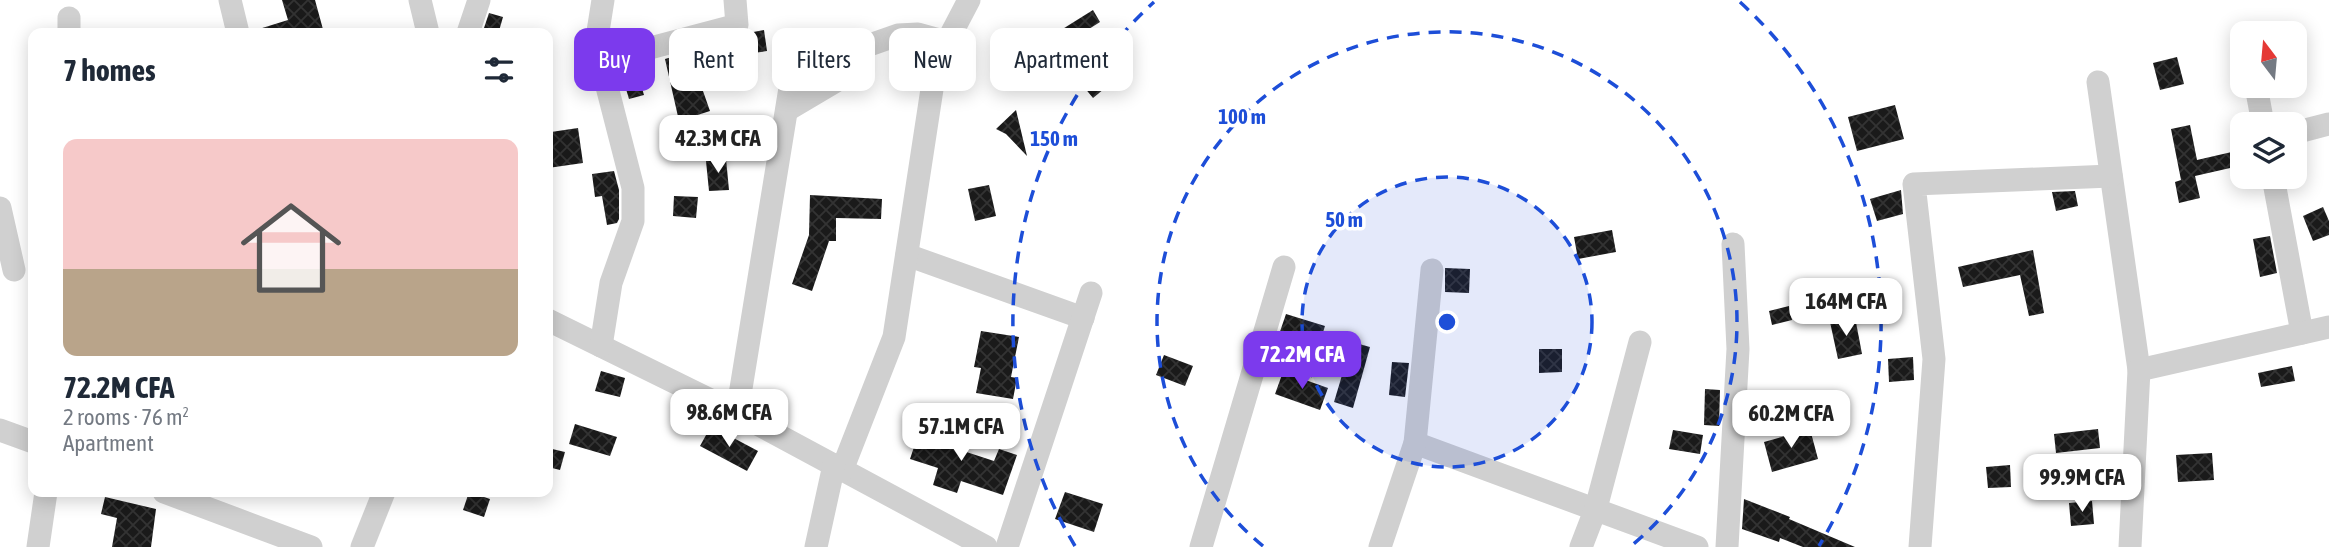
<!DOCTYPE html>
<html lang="en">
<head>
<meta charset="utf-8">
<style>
	:root { --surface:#fff; --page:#f2f2f3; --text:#1f2937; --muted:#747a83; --accent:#7c3aed }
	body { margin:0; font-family:"Asap Condensed",sans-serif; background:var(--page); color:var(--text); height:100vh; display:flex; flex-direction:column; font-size:26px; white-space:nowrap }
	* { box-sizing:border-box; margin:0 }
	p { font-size:23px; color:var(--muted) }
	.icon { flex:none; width:38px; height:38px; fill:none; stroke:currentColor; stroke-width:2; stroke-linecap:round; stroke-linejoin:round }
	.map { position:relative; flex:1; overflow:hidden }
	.panel { position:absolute; left:28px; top:28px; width:525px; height:469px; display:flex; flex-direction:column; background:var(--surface); border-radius:14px; box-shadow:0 4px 18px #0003 }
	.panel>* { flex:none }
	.hud { position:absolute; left:574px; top:28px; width:665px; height:63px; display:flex; gap:14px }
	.needle { width:46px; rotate:344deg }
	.fabs { position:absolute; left:2230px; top:21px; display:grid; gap:14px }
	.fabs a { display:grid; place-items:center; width:77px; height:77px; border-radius:14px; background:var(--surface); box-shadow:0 4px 18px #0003; font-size:35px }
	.price { position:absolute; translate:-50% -60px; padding:0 16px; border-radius:14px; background:#fff; color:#222; font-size:23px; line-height:46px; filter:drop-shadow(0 2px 4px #0008) }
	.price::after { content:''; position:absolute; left:50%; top:42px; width:21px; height:16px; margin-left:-10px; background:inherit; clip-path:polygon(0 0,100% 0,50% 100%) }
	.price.on { background:var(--accent); color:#fff }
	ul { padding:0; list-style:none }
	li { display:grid; align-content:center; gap:14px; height:371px; padding:0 35px }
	li span { display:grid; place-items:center; height:217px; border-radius:14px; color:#555 }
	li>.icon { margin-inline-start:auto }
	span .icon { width:126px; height:126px; fill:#fffc; stroke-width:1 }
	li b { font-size:30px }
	h2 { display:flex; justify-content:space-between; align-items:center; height:84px; padding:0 35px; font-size:30px }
	.pill { padding:0 24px; border-radius:14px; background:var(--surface); box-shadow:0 4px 18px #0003; font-size:24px; line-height:63px }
	.pill.on { background:var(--accent); color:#fff }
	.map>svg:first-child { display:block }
	.building { fill:url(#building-cross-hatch) }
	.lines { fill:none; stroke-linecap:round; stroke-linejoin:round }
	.minor { stroke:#d0d0d0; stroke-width:23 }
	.ring { fill:none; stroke:#1d4ed8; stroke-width:3.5; stroke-dasharray:12 9 }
	.centre { fill:#1d4ed8; stroke:#fff; stroke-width:3.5 }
	.ring-label { font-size:21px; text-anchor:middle; font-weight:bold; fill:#1d4ed8; stroke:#fff; stroke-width:7; stroke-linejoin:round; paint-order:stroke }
</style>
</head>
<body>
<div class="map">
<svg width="2329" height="547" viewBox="0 0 2329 547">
	<defs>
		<pattern id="building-cross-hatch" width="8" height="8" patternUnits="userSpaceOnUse" patternTransform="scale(1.75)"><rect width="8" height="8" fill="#1a1a1a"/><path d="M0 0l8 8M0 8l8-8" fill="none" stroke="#333"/></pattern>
	</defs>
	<rect width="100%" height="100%" fill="#fff"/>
	<g class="building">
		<polygon points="282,0 315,0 324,33 259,33 259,29 288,20"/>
		<polygon points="1093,10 1100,22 1045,57 1037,45"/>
		<polygon points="489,13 503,17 499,31 484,28"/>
		<polygon points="764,30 767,51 748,54 745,36 748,33"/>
		<polygon points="693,51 699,73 697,74 710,111 679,121 665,59"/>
		<polygon points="2177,57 2184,84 2160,90 2153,63"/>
		<polygon points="1095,67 1110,84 1093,98 1079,81"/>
		<polygon points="638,75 644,95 629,99 623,79"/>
		<polygon points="1895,105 1904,139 1857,151 1848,117"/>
		<polygon points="1016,110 1027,156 1006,134 996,129"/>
		<polygon points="2190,125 2197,160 2236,151 2239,166 2195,176 2200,198 2179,203 2175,182 2181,180 2171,129"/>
		<polygon points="578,128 583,163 548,168 548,141 553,141 551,132"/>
		<polygon points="726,159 729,190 709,191 706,161"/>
		<polygon points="614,171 619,190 619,219 617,223 607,225 602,196 595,197 592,174"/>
		<polygon points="989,185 996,216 975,221 968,189"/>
		<polygon points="1901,190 1903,214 1877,221 1870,199"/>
		<polygon points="2075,191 2078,206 2056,211 2052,192"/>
		<polygon points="810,195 882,199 881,219 836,218 836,241 829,241 812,291 792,284 809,235"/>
		<polygon points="674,196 698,197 696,218 673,216"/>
		<polygon points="2323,207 2329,221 2329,235 2313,241 2303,216"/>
		<polygon points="1612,230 1616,252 1578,259 1574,237"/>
		<polygon points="2270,236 2277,273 2260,277 2253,239"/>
		<polygon points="2033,250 2044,313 2029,316 2020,275 1963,287 1958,267"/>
		<polygon points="1445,268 1470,269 1469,293 1445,292"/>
		<polygon points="1885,283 1889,303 1840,313 1835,294"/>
		<polygon points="1789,306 1792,320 1772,325 1769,311"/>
		<polygon points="1286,314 1325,326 1319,345 1294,337 1287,360 1272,355"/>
		<polygon points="1855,317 1862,354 1838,359 1830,322"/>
		<polygon points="981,331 1019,337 1011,377 1017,378 1013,399 976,393 981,368 974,367"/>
		<polygon points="1352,342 1370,347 1353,408 1334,402"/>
		<polygon points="1539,349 1562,349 1562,372 1539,373"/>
		<polygon points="1164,355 1193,366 1185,386 1156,375"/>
		<polygon points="1913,357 1914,380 1889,382 1888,359"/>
		<polygon points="1392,362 1409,363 1405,397 1389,395"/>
		<polygon points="2292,366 2295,381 2261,387 2258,373"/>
		<polygon points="601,371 625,378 620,397 595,391"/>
		<polygon points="1283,372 1328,388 1320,410 1275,394"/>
		<polygon points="1705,389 1720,390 1719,426 1704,425"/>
		<polygon points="922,423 946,430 942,444 994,461 999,449 1017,455 1003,495 961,481 957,493 933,485 938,468 910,459"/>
		<polygon points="575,424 617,437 610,456 569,444"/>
		<polygon points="711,426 758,451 747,471 700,446"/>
		<polygon points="1810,429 1818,459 1772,472 1764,442"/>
		<polygon points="2098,429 2100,448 2056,453 2054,434"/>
		<polygon points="1673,430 1703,435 1700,454 1669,449"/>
		<polygon points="548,448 565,452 560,470 548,467"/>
		<polygon points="2212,453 2214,480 2178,482 2176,455"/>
		<polygon points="2010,465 2011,487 1988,488 1986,467"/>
		<polygon points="469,492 490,499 484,517 463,510"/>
		<polygon points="1065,492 1103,504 1094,532 1055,519"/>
		<polygon points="105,497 156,509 151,547 112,547 117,518 101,514"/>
		<polygon points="1744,499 1790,517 1789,519 1855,547 1803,547 1780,538 1779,542 1742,529"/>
		<polygon points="2092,501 2094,524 2071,526 2069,503"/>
	</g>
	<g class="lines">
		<g class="minor">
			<polyline points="230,0 238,33"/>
			<polyline points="420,0 428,33"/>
			<polyline points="69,33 69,18"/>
			<polyline points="468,33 479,0"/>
			<polyline points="601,61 737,25 735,0"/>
			<polyline points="2098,82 2139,370 2130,547"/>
			<polyline points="2256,86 2263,124"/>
			<polyline points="787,110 841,78 858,49 898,35 918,34 947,42"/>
			<polyline points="2294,133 2329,124"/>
			<polyline points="2273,177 2302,333"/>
			<polyline points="0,208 14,270"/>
			<polyline points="907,255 1083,318"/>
			<polyline points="548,320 737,413 986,547"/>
			<polyline points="601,346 611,283 633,221 633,188 596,44 603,0"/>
			<polyline points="2139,370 2329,327"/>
			<polyline points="737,413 797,45"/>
			<polyline points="0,430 33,442"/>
			<polyline points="1415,443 1697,547"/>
			<polyline points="842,470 894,337 936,63 969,0"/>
			<polyline points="164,492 311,547"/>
			<polyline points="38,547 46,492"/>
			<polyline points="362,547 384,492"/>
			<polyline points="816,547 834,465"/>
			<polyline points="1007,547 1091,293"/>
			<polyline points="1201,547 1284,267"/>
			<polyline points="1380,547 1415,443 1432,270"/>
			<polyline points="1581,547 1596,508 1640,342"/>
			<polyline points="1727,547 1738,349 1733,244"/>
			<polyline points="1920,547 1934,359 1914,184 2111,176"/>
		</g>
	</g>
	<circle cx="1447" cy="322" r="145" fill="#1d4ed8" fill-opacity=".12"/>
	<g class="ring">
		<circle cx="1447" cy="322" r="145"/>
		<path d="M1263 546A290 290 0 1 1 1631 546"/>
		<path d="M1075 546A434 434 0 0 1 1154 2M1740 2A434 434 0 0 1 1819 546"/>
	</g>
	<circle cx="1447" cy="322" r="10" class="centre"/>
	<g class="ring-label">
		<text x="1242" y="124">100 m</text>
		<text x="1054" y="146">150 m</text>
		<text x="1344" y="227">50 m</text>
	</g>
</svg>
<div class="fabs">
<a><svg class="needle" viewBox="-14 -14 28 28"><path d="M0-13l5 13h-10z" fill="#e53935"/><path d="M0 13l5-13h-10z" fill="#747a83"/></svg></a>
<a><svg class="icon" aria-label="layers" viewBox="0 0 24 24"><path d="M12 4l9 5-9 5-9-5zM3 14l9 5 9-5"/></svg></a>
</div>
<b class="price" style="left:718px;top:175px">42.3M CFA</b>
<b class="price" style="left:1846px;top:338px">164M CFA</b>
<b class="price on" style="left:1302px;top:391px">72.2M CFA</b>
<b class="price" style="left:729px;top:449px">98.6M CFA</b>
<b class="price" style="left:1791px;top:450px">60.2M CFA</b>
<b class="price" style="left:961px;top:463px">57.1M CFA</b>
<b class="price" style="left:2082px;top:514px">99.9M CFA</b>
<div class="hud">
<a class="pill on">Buy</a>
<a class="pill">Rent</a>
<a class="pill">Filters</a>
<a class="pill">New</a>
<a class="pill">Apartment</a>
</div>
<section class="panel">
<h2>7 homes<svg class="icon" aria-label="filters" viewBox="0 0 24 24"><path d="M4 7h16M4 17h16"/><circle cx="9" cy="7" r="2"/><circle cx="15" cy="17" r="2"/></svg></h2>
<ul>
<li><span style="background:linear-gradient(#f6c9c9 60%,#b9a48a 0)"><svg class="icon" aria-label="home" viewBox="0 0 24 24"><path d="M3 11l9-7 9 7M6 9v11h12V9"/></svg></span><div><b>72.2M CFA</b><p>2 rooms · 76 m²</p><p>Apartment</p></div></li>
</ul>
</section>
</div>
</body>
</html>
